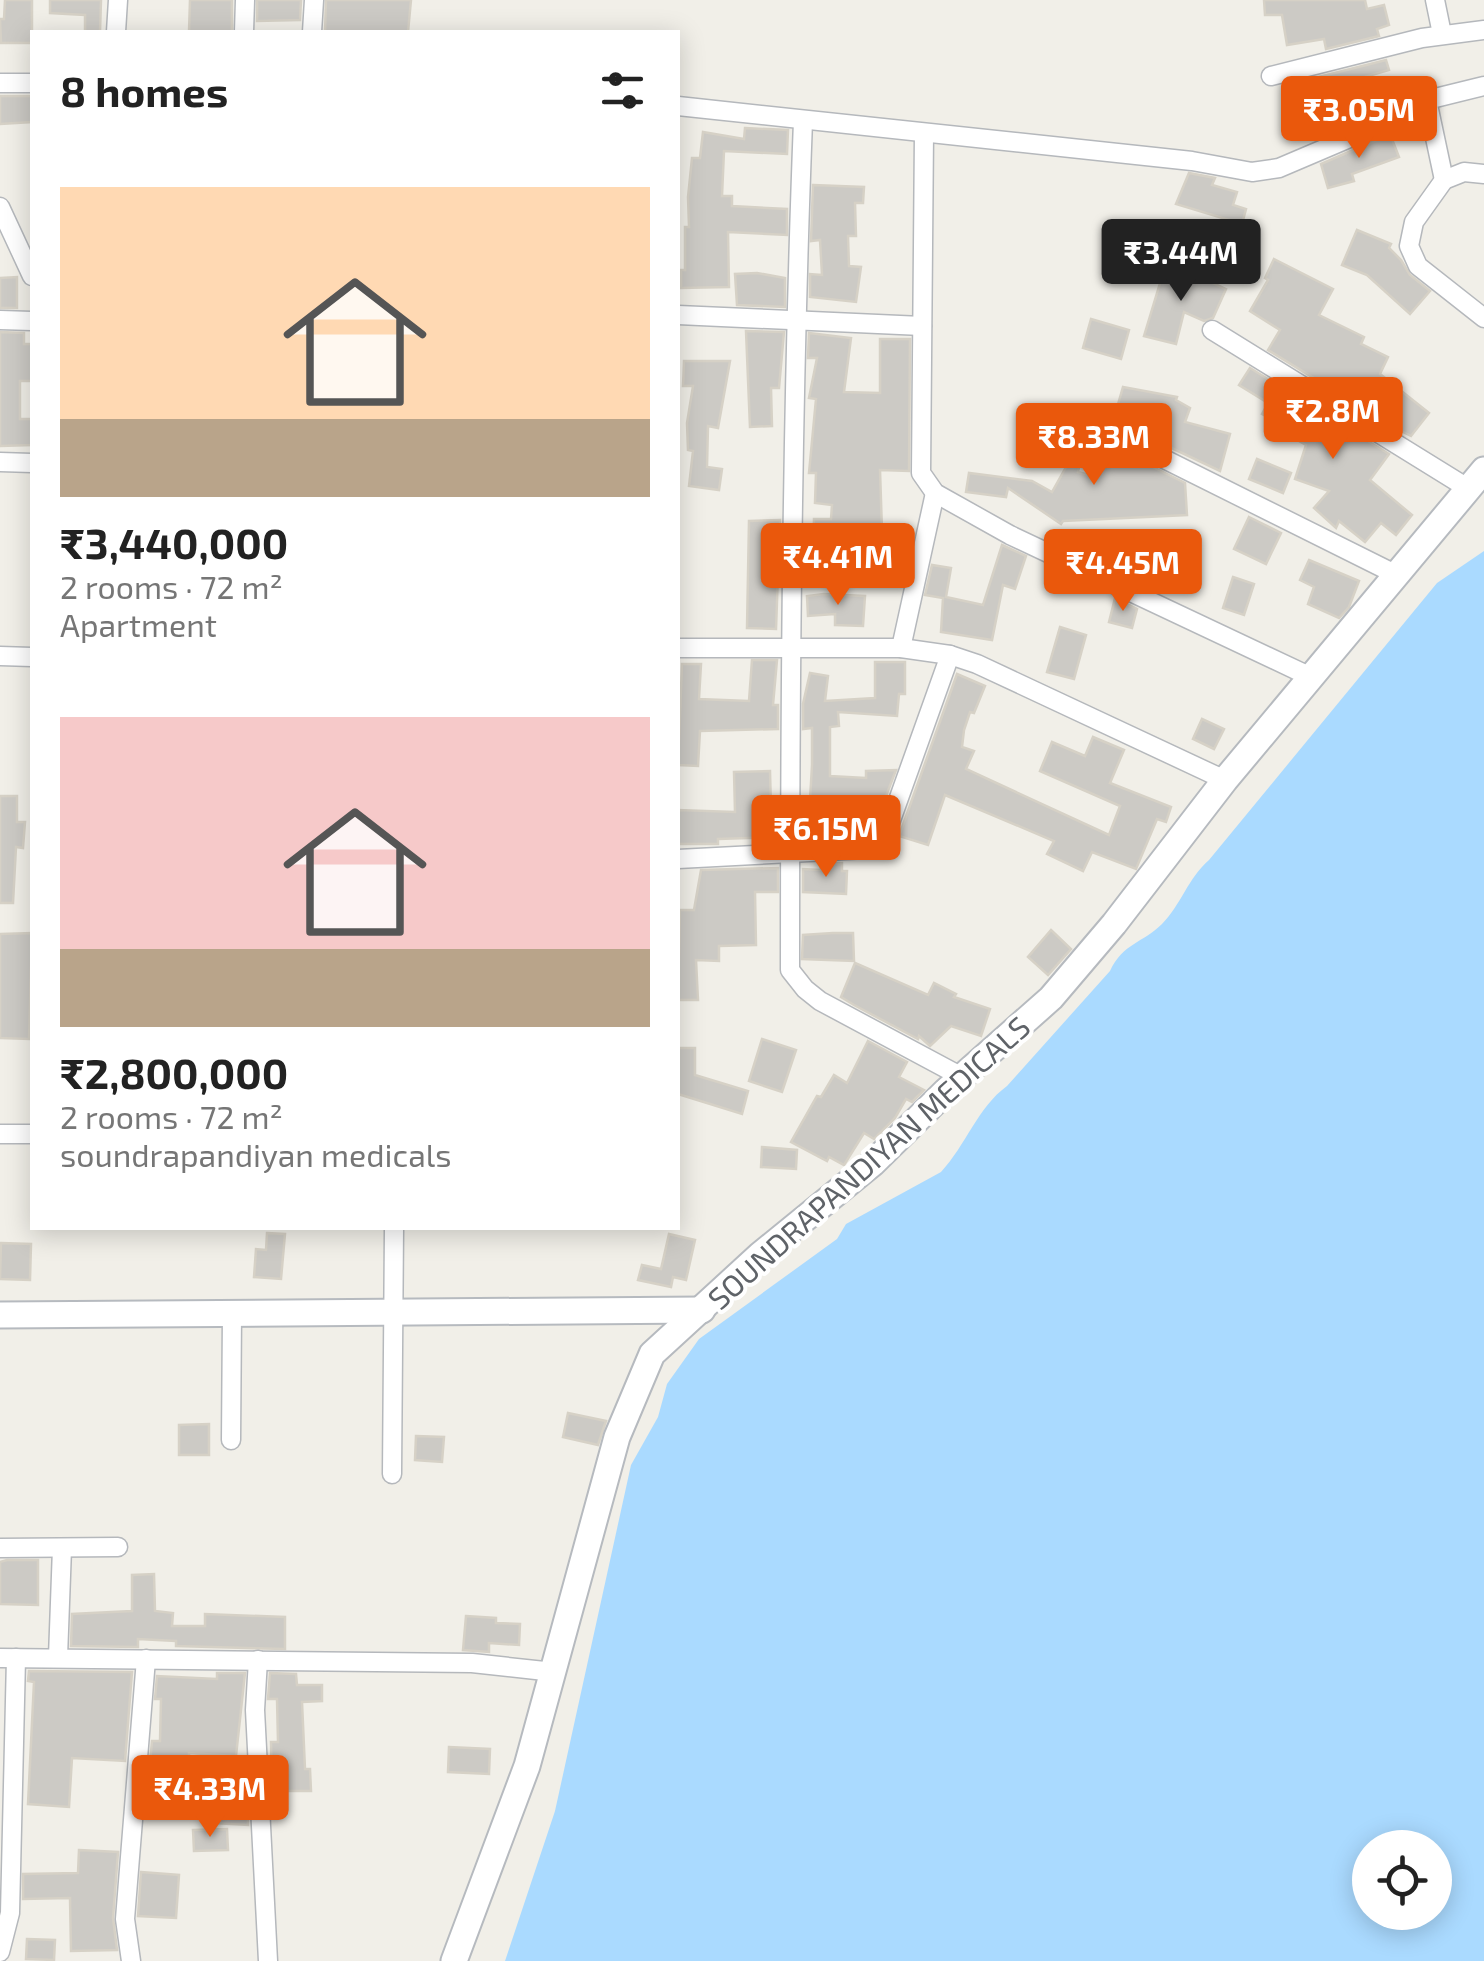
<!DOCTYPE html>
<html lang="en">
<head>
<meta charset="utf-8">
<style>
	:root { --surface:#fff; --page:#f6f6f6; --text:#222; --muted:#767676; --accent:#ea580c }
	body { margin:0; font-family:"Exo 2",sans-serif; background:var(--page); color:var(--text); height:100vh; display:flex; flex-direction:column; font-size:38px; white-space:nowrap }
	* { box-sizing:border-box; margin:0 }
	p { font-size:32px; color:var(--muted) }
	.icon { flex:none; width:55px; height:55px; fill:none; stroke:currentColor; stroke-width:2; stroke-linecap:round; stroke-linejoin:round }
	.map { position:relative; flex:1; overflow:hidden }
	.drawer { position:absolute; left:30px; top:30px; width:650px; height:1200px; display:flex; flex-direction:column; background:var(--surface); border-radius:0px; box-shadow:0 5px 25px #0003 }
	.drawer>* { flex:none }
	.fabs { position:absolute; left:1352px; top:1830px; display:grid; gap:20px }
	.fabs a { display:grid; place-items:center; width:100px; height:100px; border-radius:50%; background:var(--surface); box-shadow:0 5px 25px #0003; font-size:50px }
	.price { position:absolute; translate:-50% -85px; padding:0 22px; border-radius:10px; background:var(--accent); color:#fff; font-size:32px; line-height:65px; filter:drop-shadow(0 2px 5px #0008) }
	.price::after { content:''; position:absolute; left:50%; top:60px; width:30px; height:22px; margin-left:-15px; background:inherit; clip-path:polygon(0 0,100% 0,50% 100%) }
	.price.current { background:#222; color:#fff }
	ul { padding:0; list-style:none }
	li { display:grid; align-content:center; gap:20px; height:530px; padding:0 30px }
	li span { display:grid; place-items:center; height:310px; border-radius:0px; color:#555 }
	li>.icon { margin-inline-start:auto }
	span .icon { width:180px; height:180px; fill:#fffc; stroke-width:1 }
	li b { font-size:42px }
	h2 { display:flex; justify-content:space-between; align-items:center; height:120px; padding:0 30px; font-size:42px }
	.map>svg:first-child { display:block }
	.water { fill:#aadaff; fill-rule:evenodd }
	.building { fill:#cccac5; stroke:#d6d1c6; stroke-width:2.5 }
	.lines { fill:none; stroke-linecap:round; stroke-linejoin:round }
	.street-casing { stroke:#b5b8bc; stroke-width:21 }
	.secondary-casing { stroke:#b6babf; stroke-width:29 }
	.street { stroke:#fff; stroke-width:18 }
	.secondary { stroke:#fff; stroke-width:25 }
	.labels { text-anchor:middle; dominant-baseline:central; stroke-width:8; stroke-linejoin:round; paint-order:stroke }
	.street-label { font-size:30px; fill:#5f6368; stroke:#fff }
</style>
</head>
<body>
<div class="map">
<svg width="1484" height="1961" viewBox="0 0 1484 1961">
	<rect width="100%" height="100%" fill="#f1efe8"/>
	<path class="water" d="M1484,551V1961H505L555,1811L631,1465L658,1417L667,1384L699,1339L837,1239L846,1224L941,1172C966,1145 978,1107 1007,1086L1110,971C1123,943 1143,943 1162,924C1181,905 1188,878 1209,860L1437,583ZM1370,1848H1435V1912H1370Z"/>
	<g class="building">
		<polygon points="5,0 32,0 32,43 1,43 0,19 4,19"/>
		<polygon points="50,0 101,0 100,32 85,32 85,15 50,13"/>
		<polygon points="190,0 232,0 232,32 189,32"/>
		<polygon points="257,0 301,0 300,20 257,21"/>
		<polygon points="326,0 411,0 408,32 325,32"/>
		<polygon points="1264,0 1365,0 1367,9 1384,5 1389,25 1377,29 1379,36 1326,49 1324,39 1287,45 1282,15 1265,15"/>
		<polygon points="1386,60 1389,70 1365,77 1367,92 1333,96 1332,86 1298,94 1295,83"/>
		<polygon points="32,96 32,122 0,124 0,96"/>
		<polygon points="745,128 788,130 787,154 724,151 722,196 732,196 732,206 787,209 787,235 728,232 729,287 681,288 681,270 685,270 685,227 689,227 688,197 692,158 700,158 703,132 744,139"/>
		<polygon points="1390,134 1399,157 1352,174 1354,181 1328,188 1321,164"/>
		<polygon points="1189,173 1215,178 1212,185 1237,192 1233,205 1246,209 1242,224 1176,204"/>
		<polygon points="813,185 864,187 863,203 855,203 856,236 848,236 849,266 861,267 856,302 810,297 810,274 822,275 820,240 811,241"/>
		<polygon points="1357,230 1391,244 1389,248 1401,260 1410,275 1430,291 1410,314 1367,275 1342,265"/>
		<polygon points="1274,259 1333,289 1319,315 1364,337 1361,344 1388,357 1380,374 1429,413 1411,436 1391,426 1393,422 1371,404 1336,388 1335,391 1268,350 1280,330 1250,311 1268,280 1265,278"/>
		<polygon points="1164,270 1200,277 1226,289 1213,318 1204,321 1184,312 1176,344 1144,336"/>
		<polygon points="757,273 785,278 785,307 737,305 735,274"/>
		<polygon points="17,277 17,308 0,308 0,278"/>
		<polygon points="1091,319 1129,330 1121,359 1083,348"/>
		<polygon points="746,331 784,332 779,388 771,388 772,426 750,427"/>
		<polygon points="0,332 24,333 24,344 32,344 32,381 20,381 20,419 32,419 32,445 0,446"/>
		<polygon points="809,333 851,338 844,392 880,393 880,339 910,339 909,471 880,470 882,531 844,535 844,553 815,554 813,548 814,519 831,519 832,505 815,503 816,473 809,473 816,399 809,398 817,358 808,358"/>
		<polygon points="684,361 730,361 718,428 708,426 707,467 722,469 719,490 689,486 693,451 688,450 687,423 693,386 683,386"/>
		<polygon points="1250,368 1389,454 1370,480 1412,515 1396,535 1381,523 1365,542 1339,521 1336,528 1314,508 1329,491 1295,479 1306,445 1283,432 1286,427 1262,414 1268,403 1239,385"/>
		<polygon points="1123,387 1177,397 1176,400 1190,408 1185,422 1230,434 1220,471 1163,444 1167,423 1117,408"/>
		<polygon points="1058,425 1085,435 1078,472 1097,477 1103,454 1128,463 1143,462 1185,483 1187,515 1063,521 1061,524 1008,488 1006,497 966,492 969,473 1032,481 1052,492 1071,458 1049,450"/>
		<polygon points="1257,459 1291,473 1283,493 1249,479"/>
		<polygon points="1249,517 1281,533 1266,564 1234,549"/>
		<polygon points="780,520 776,629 747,628 749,521"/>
		<polygon points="888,525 913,534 909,552 882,543"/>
		<polygon points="1157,534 1182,542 1176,560 1195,566 1194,571 1199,573 1195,588 1147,568"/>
		<polygon points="1002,545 1026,556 1015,589 1003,585 992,640 941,632 943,598 925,595 932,565 951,568 946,597 983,605"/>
		<polygon points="1309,560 1359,581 1349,607 1339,618 1308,604 1314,587 1300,580"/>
		<polygon points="1233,577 1254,584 1244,615 1223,608"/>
		<polygon points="824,594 865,596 863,626 835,625 835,614 808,616 807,596"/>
		<polygon points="1115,598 1137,609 1132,628 1109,622"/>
		<polygon points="1060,627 1086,635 1074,679 1047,672"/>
		<polygon points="752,660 777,660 773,705 778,705 778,729 700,731 698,766 678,765 682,664 701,664 699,699 749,701"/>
		<polygon points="875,662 905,662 905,694 899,694 897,716 838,712 839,726 830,727 830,776 866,778 866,771 896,770 886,796 844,797 839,838 803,839 803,818 809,818 812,765 812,728 803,729 803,704 810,673 828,676 825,701 875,698"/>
		<polygon points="957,674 985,686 974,713 970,712 964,730 962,747 974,751 966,769 1109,835 1120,806 1040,771 1052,742 1085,756 1093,737 1124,750 1110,783 1171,807 1166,822 1157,819 1136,869 1092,852 1083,871 1047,854 1054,841 945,795 928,845 899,836"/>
		<polygon points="1202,719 1224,729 1214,749 1193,739"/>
		<polygon points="770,771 771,809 776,809 778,837 718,839 718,844 678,844 678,810 735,812 734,772"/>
		<polygon points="0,796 17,796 17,822 25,822 23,848 16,847 13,903 0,903"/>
		<polygon points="842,863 842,871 847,871 846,894 803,892 803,869 821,870 820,864"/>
		<polygon points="778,868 778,892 755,892 756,945 719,946 719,961 696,960 698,1000 678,1000 680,910 694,910 701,870"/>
		<polygon points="1051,930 1071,949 1048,975 1028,957"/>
		<polygon points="32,933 29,1039 0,1038 0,934"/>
		<polygon points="833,933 853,933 854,961 802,959 803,935"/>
		<polygon points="855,963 928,995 934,983 956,994 954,997 990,1009 981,1036 951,1026 930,1046 919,1036 918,1039 854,1005 841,997"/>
		<polygon points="762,1039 796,1050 782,1092 749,1081"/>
		<polygon points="868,1041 907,1062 899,1077 924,1090 912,1102 906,1099 895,1118 874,1139 864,1133 844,1165 829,1157 827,1161 791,1142 817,1096 821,1097 834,1075 847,1083"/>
		<polygon points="678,1048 695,1048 695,1075 748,1091 742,1114 678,1094"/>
		<polygon points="762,1147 797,1150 796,1169 761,1167"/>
		<polygon points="267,1233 285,1234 281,1279 254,1277 256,1249 266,1250"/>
		<polygon points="669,1234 695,1240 686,1280 673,1277 671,1287 638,1280 642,1265 661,1269"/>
		<polygon points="1,1243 31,1244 30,1280 0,1279"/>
		<polygon points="568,1413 606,1421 598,1445 563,1437"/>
		<polygon points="209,1424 209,1455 179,1455 179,1425"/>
		<polygon points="416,1436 444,1437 442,1462 415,1460"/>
		<polygon points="7,1560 38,1560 38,1605 0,1604 0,1562"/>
		<polygon points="154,1574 155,1611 173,1613 172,1626 205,1626 205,1614 285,1617 285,1649 176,1646 176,1641 138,1639 138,1647 71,1646 72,1614 132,1611 132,1575"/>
		<polygon points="466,1616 496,1618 496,1623 520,1624 519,1645 489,1643 489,1652 463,1650"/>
		<polygon points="29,1671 132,1672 125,1761 72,1758 69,1807 28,1804 34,1682 28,1681"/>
		<polygon points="217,1673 245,1673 236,1756 189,1753 190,1792 155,1793 154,1763 150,1763 152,1741 160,1741 161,1699 155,1699 157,1676 217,1679"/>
		<polygon points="270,1673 296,1674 297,1685 322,1685 322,1701 302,1702 305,1769 310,1769 311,1791 272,1791 271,1742 278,1742 277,1699 268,1699"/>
		<polygon points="449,1747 490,1749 489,1774 448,1772"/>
		<polygon points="216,1801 247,1803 248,1825 214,1823"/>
		<polygon points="227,1829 228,1850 194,1851 193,1830"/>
		<polygon points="79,1850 118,1852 113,1918 117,1950 71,1951 70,1898 23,1899 23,1874 78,1873"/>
		<polygon points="141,1872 179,1875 176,1918 138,1916"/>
		<polygon points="27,1939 55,1940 54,1960 26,1959"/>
	</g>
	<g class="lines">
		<g class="street-casing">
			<g id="street">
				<polyline points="1435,0 1442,34"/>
				<polyline points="116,32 118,0"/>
				<polyline points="244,32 245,0"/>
				<polyline points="312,32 314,0"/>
				<polyline points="1271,76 1422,38 1484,30"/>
				<polyline points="0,83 32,83"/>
				<polyline points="1427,100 1444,180"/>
				<polyline points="678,106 1192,161 1252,172 1279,168 1380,125 1427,100 1484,86"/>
				<path d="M803,121C792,404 790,687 790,970L805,989L820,1001L962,1077"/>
				<polyline points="924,133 921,473 935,493 1010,535 1311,677"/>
				<polyline points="1484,174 1464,172 1444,180 1414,222 1409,246 1418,266 1484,318"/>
				<polyline points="0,207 32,276"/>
				<polyline points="678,315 922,326"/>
				<polyline points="0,320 32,321"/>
				<polyline points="1212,330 1469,489"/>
				<polyline points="1100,427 1397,575"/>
				<polyline points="0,462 32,463"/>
				<polyline points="678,648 901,648 950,655 977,664 1225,780"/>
				<polyline points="901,648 935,493"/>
				<polyline points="0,656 32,657"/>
				<polyline points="678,859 866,849 885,837 950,655"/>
				<polyline points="0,1134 32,1134"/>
				<polyline points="231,1440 232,1314"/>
				<polyline points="392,1474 394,1228"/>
				<polyline points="0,1548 118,1547"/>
				<polyline points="58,1657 62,1548"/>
				<polyline points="0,1658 472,1663 554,1672"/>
				<polyline points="258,1660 255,1710 268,1961"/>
				<polyline points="0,1952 10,1913 16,1658"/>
				<polyline points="131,1961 125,1919 146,1659"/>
			</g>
		</g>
		<g class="secondary-casing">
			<g id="secondary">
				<polyline points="0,1315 702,1310"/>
				<polyline points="454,1961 527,1766 617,1437 652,1354 760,1255 873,1163 946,1091 1051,998 1114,924 1225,780 1484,470"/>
			</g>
		</g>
		<use href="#street" class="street"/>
		<use href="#secondary" class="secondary"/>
	</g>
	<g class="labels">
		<g class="street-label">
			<text transform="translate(868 1162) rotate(-42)">SOUNDRAPANDIYAN MEDICALS</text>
		</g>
	</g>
</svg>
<div class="fabs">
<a><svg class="icon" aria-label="locate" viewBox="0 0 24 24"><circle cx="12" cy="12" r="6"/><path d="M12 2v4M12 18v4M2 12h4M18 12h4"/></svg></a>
</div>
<b class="price" style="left:1359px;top:161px">₹3.05M</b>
<b class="price current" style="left:1181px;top:304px">₹3.44M</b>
<b class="price" style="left:1333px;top:462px">₹2.8M</b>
<b class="price" style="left:1094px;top:488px">₹8.33M</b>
<b class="price" style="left:838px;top:608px">₹4.41M</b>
<b class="price" style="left:1123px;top:614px">₹4.45M</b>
<b class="price" style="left:826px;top:880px">₹6.15M</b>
<b class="price" style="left:210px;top:1840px">₹4.33M</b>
<section class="drawer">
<h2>8 homes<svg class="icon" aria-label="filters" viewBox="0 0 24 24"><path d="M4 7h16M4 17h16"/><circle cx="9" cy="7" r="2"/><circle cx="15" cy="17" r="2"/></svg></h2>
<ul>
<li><span style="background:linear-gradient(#ffd9b3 75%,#b9a48a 0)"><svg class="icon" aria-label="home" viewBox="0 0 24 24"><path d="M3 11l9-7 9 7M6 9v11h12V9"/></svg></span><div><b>₹3,440,000</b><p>2 rooms · 72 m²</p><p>Apartment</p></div></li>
<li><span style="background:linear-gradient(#f6c9c9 75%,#b9a48a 0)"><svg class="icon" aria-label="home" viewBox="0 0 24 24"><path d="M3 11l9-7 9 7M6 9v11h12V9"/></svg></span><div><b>₹2,800,000</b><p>2 rooms · 72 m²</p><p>soundrapandiyan medicals</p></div></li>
</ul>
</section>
</div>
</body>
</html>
